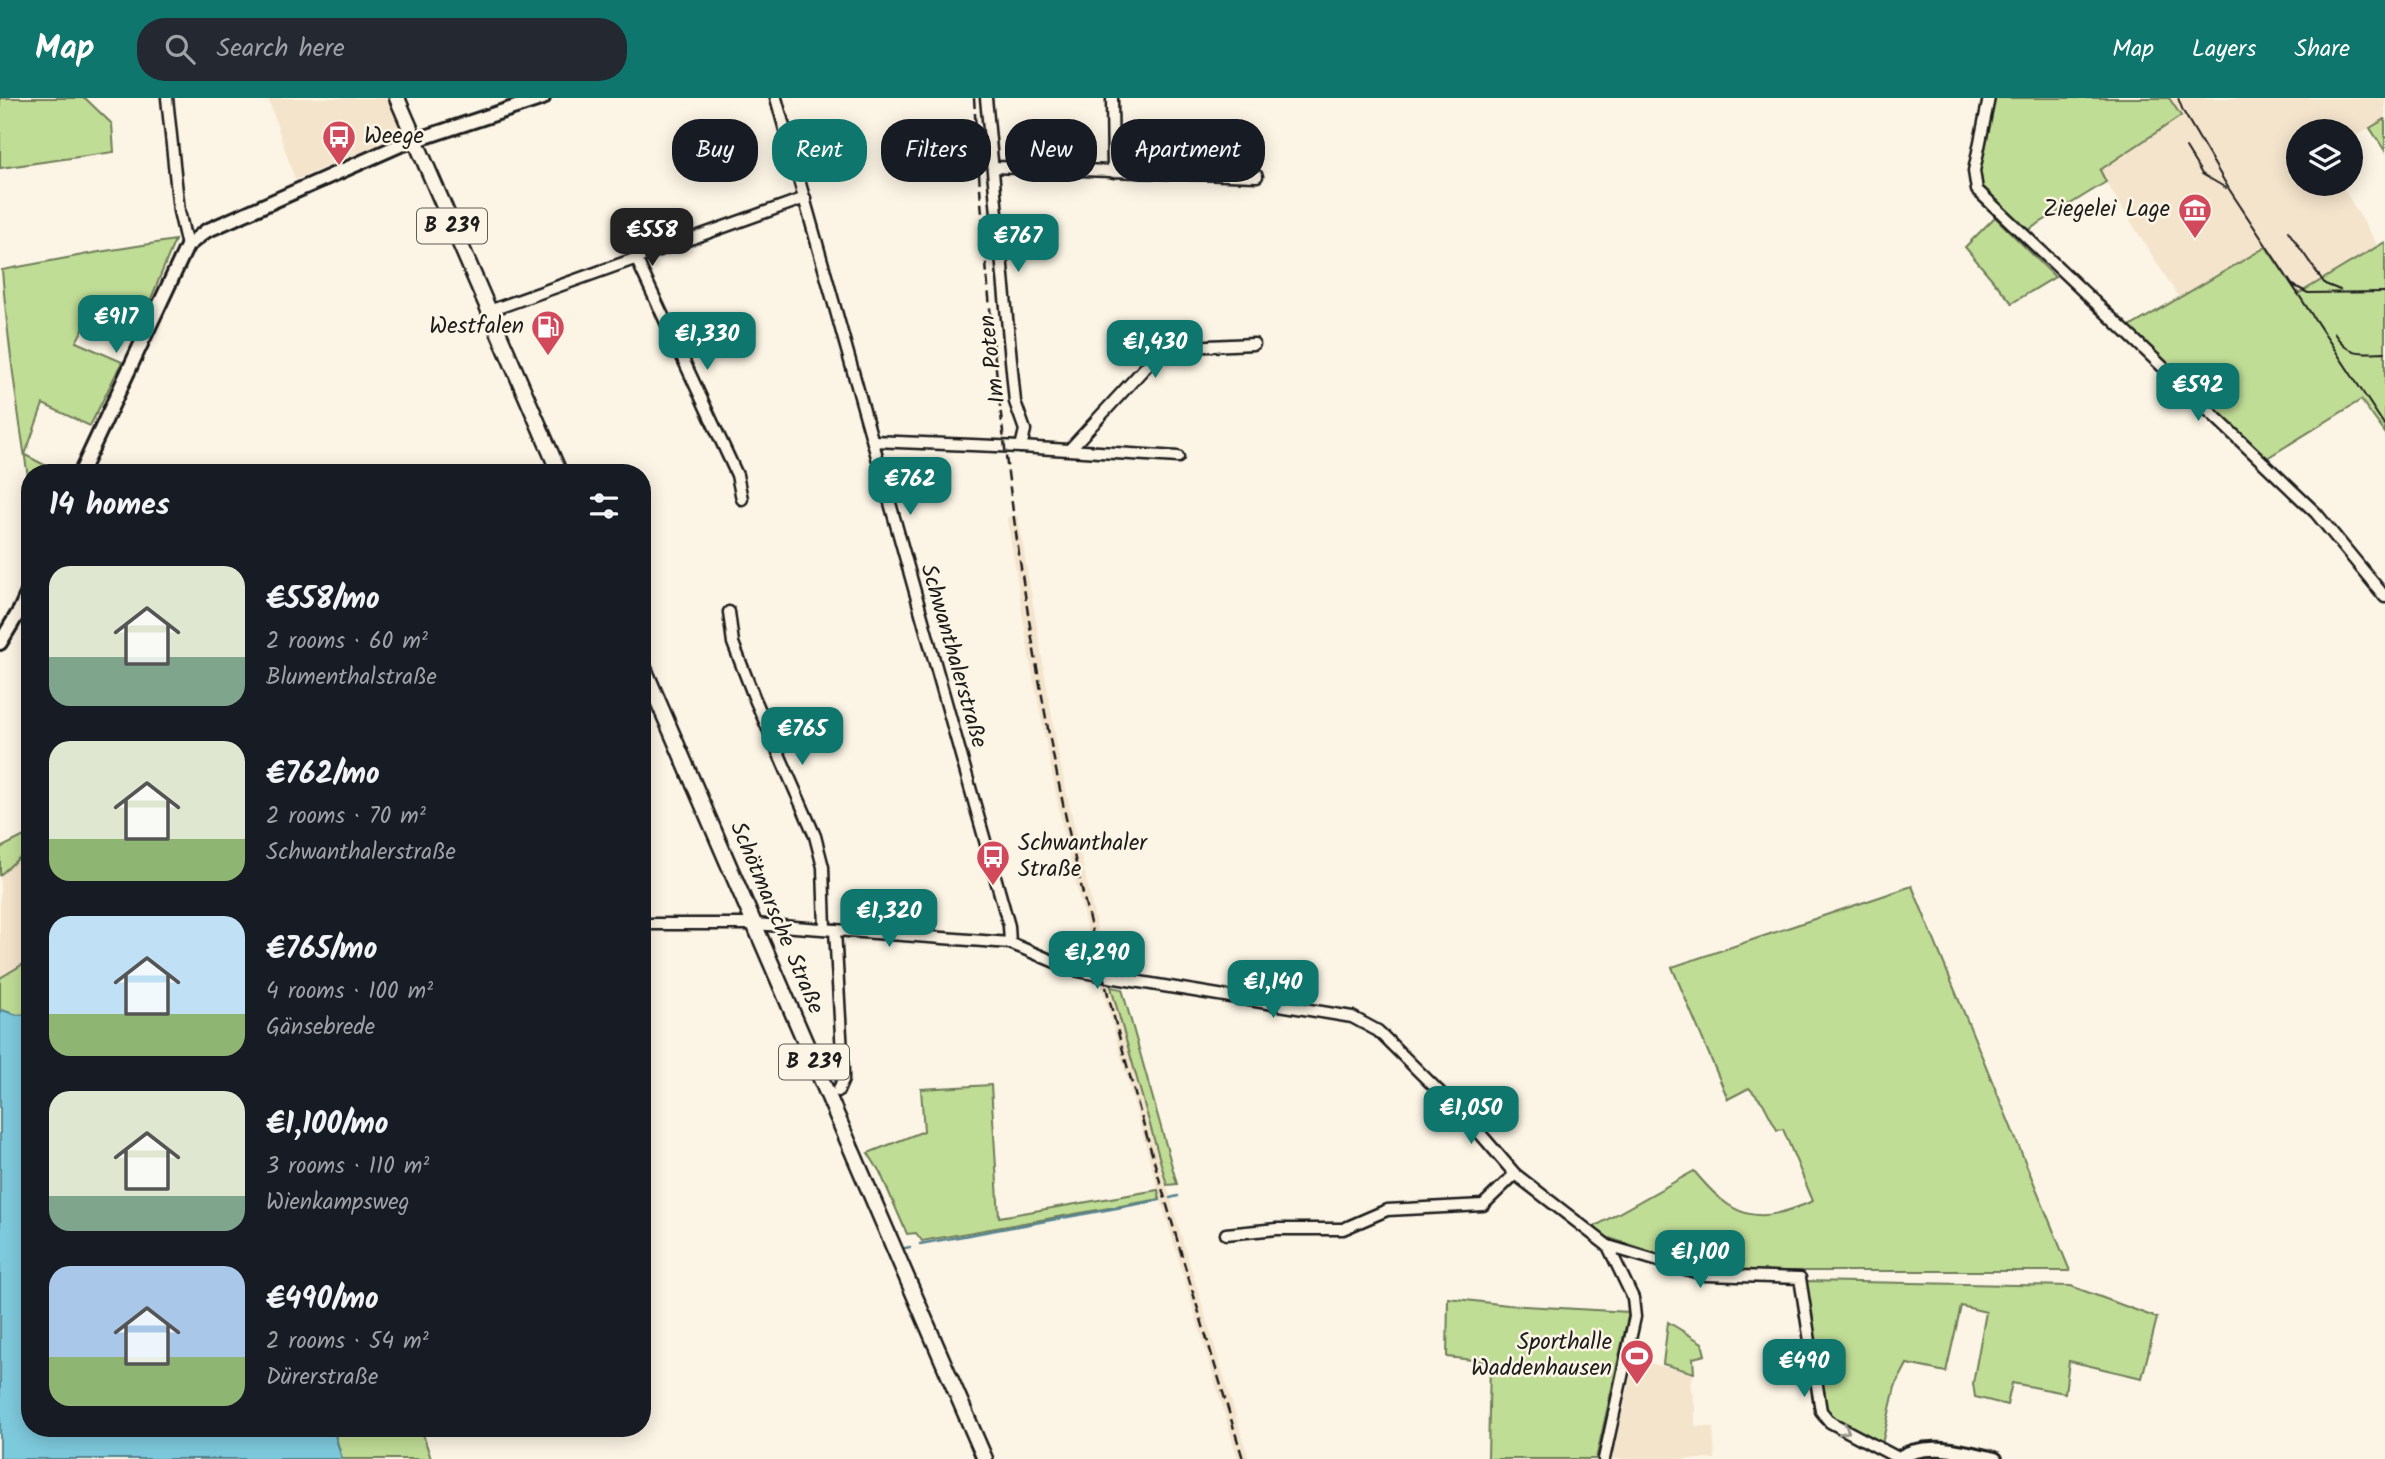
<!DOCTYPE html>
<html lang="en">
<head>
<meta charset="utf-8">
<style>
	:root { --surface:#171b24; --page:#242831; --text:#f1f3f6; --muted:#9ea1a6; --accent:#0f766e }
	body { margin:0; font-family:Kalam,sans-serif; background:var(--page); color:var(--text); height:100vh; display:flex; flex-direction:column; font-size:26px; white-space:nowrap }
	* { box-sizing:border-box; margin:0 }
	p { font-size:23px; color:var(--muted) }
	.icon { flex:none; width:38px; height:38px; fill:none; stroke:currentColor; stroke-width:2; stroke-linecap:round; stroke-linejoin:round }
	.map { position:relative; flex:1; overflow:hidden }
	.side { position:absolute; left:21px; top:366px; width:630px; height:973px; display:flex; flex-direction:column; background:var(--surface); border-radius:28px; box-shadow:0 4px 18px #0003 }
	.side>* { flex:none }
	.guide { position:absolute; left:672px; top:21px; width:665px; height:63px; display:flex; gap:14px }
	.tools { position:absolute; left:2286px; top:21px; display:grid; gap:14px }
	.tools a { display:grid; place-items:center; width:77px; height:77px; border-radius:50%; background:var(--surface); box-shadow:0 4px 18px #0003; font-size:35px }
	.price { position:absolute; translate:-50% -60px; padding:0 16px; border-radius:14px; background:var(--accent); color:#fff; font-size:23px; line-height:46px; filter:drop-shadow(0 2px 4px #0008) }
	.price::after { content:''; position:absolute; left:50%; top:42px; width:21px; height:16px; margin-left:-10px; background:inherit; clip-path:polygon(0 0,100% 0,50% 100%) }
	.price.current { background:#222; color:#fff }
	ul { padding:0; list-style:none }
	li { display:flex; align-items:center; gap:21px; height:175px; padding:0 28px }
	li span { display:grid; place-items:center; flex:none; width:196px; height:140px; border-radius:21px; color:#555 }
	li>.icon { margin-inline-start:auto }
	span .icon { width:84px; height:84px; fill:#fffc; stroke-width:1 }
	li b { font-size:30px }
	h2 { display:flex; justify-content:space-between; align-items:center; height:84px; padding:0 28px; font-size:30px }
	.pill { padding:0 24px; border-radius:28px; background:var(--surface); box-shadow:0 4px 18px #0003; font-size:24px; line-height:63px }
	.pill.current { background:var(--accent); color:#fff }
	header { display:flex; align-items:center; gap:42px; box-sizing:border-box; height:98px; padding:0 35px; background:var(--accent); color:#fff }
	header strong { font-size:33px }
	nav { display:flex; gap:38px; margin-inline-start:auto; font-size:24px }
	.search { width:490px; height:63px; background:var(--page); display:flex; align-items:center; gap:18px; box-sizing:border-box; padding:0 24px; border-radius:28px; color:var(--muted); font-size:26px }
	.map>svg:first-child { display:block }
	.built { fill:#f4e4cc }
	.green { fill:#c0dd96; stroke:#6e7c59; stroke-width:2 }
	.water { fill:#7ecadd; stroke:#578490; stroke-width:2 }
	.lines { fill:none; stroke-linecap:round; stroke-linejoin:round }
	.stream { stroke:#578490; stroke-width:2.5 }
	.street-casing { stroke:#1c1c1c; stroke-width:15 }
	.secondary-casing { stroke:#1c1c1c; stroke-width:18 }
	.primary-casing { stroke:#1c1c1c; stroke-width:19 }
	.street { stroke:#fcf5e5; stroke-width:10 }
	.secondary { stroke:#fcf5e5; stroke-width:12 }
	.primary { stroke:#fcf5e5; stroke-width:14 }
	.tram { stroke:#1c1c1c; stroke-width:2 }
	.rail { stroke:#1c1c1c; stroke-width:2.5; stroke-dasharray:10 5; stroke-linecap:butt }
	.oneway { stroke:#97938b }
	.labels { text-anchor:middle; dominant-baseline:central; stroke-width:5; stroke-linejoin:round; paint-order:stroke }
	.shield { fill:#fcf5e5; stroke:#5f5d58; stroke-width:2 }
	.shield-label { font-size:21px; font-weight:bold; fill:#1c1c1c }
	.poi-label { font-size:23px; fill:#1c1c1c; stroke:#fcf5e5; text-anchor:end }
	.street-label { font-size:23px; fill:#1c1c1c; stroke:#fcf5e5 }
</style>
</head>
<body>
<header>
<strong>Map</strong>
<div class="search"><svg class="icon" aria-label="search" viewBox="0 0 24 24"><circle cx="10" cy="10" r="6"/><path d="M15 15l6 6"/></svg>Search here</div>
<nav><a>Map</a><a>Layers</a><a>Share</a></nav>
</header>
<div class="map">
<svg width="2385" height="1361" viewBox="0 0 2385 1361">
	<rect width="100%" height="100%" fill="#fcf5e5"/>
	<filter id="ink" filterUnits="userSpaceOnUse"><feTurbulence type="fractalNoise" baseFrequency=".0143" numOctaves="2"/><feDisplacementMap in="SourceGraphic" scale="14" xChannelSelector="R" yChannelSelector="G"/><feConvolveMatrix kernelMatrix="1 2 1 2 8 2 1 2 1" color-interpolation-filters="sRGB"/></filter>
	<g filter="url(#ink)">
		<g class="built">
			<polygon points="268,0 387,0 399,26 392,41 295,82"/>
			<polygon points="2169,0 2385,0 2385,21 2350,41 2350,33 2298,33 2298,86 2341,86 2378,148 2298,197 2265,149 2179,200 2099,73 2181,18"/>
			<polygon points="1018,418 1059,660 1104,861 1111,864 1113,875 1097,872 1064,737 1030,563 1007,419"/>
			<polygon points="30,750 30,862 0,880 0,777"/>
			<polygon points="1100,883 1110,885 1183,1144 1249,1361 1238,1361 1158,1092"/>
			<polygon points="1635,1262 1694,1275 1690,1285 1695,1308 1695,1328 1713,1329 1715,1361 1611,1361"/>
		</g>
		<g class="green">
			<polygon points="0,0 85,0 112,26 114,54 0,70"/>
			<polygon points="1993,0 2169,0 2181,18 2100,72 2106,84 2025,134 1980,91 1979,75"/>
			<polygon points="2385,21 2385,53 2370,30"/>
			<polygon points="1995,119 2055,179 2012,205 1965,149"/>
			<path d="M175,142L144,218L100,200L76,244L122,264L90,328L43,306L25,357L58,374H30V391C18,318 8,246 2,172L99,154Z"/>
			<polygon points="2385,144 2385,335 2361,302 2267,360 2128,230 2266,149 2298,196"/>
			<polygon points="30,735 30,750 0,777 0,750"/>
			<path d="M1912,788L2070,1173H1710L1606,1139L1594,1129L1694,1073C1734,1121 1755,1128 1813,1103L1783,1031L1777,1032L1763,1005L1749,990L1728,1001L1672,869Z"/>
			<polygon points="30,862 30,916 17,917 0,913 0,880"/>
			<polygon points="1111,889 1122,891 1177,1086 1167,1087"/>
			<polygon points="991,987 999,1119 1158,1092 1160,1101 922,1143 916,1135 907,1136 880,1074 868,1055 924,1033 921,991"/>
			<polygon points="1805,1183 2071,1188 2157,1220 2142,1280 2069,1263 2065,1295 2012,1285 2007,1307 1975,1299 1973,1285 1986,1214 1961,1208 1946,1274 1907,1266 1895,1289 1882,1346 1833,1321 1825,1311"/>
			<polygon points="1448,1200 1508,1207 1629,1214 1596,1361 1488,1361 1490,1264 1447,1259"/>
			<polygon points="1668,1224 1702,1245 1705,1257 1693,1260 1694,1275 1663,1266"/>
			<polygon points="333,1330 421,1330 431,1361 342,1361"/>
		</g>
		<polygon class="water" points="2,912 17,917 30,916 30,1330 333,1330 342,1361 0,1361 0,913"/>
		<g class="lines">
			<g class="stream">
				<polyline points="1170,1100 1178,1098"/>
				<polyline points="920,1146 1160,1102"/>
				<polyline points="905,1150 910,1149"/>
			</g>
			<g class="street-casing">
				<g id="street">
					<polyline points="167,0 179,113 187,148"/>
					<polyline points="776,0 1009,828 1010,845"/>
					<polyline points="986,0 1015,304 1025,332 1021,349"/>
					<polyline points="1112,0 1113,74"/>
					<polyline points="1989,0 1974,73 1977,92 2316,415 2385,499"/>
					<polyline points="993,69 1257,78"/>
					<polyline points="636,160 737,377 742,401"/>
					<polyline points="489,213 805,100"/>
					<polyline points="873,343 1021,349 1178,359"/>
					<polyline points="1070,351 1163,250 1254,246"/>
					<polyline points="729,514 733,545 754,599 815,738 823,769 825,831"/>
					<polyline points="642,826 754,826 1010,845 1074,872 1103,878 1352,919 1378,933 1472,1026 1515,1076 1608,1148 1633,1200 1635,1219 1604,1361"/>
					<polyline points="835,832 843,973 843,982 838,993"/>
					<polyline points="1226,1136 1277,1131 1343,1131 1387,1112 1483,1107 1515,1076"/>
					<polyline points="1608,1148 1706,1177 1800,1180 1821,1313 1830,1324 1898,1360"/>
				</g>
			</g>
			<g class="secondary-casing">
				<g id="secondary">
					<polyline points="81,374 187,148 206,133 398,48 543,0"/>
					<polyline points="0,545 20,512 30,490"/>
					<path d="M1897,1361C1927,1342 1963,1354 1995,1361"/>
				</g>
			</g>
			<g class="primary-casing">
				<g id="primary">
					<polyline points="397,0 559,374"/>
					<polyline points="642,566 985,1361"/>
				</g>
			</g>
			<use href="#street" class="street"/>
			<use href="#secondary" class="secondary"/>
			<use href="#primary" class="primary"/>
			<g class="tram">
				<polyline points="2178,0 2183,13 2229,91 2385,328"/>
				<polyline points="2186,50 2202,76 2226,90"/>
				<polyline points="2288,133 2325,186 2340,192"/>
				<polyline points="2293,187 2308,195 2385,194"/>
				<path d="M2334,235C2349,258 2360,255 2385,254"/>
			</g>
			<path class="rail" d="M974,0C989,248 1016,491 1069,734C1115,946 1181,1153 1243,1361"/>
		</g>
		<defs><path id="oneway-chevron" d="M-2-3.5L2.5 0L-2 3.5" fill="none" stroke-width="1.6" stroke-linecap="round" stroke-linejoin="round" transform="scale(1.75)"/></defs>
		<use class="oneway" href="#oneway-chevron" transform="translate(1845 1332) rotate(28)"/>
	</g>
	<defs>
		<g id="bus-pin" transform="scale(1.75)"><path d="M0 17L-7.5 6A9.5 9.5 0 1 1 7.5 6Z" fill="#d1495b" stroke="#fcf5e5"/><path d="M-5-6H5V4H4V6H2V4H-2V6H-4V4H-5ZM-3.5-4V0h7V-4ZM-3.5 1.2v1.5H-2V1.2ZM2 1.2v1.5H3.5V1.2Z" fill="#fff"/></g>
		<g id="museum-pin" transform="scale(1.75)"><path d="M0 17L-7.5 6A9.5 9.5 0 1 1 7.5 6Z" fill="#d1495b" stroke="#fcf5e5"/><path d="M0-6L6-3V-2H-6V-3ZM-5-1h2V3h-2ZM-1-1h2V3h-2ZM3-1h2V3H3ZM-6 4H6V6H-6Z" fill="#fff"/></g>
		<g id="fuel-pin" transform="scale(1.75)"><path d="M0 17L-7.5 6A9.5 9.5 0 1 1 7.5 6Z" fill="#d1495b" stroke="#fcf5e5"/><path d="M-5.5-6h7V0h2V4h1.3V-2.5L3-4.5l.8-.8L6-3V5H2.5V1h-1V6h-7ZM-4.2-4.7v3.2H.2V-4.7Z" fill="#fff"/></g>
		<g id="stadium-pin" transform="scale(1.75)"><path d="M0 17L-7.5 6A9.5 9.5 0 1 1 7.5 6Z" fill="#d1495b" stroke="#fcf5e5"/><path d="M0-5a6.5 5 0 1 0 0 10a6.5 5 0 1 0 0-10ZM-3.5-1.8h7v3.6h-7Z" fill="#fff"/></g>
	</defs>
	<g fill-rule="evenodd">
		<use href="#bus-pin" x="339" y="39"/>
		<use href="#museum-pin" x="2195" y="112"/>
		<use href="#fuel-pin" x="548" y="229"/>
		<use href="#bus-pin" x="993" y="759"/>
		<use href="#stadium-pin" x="1637" y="1258"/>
	</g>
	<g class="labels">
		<g class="shield">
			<rect x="417" y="110.5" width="70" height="35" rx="5"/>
			<rect x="779" y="946.5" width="70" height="35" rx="5"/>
		</g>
		<g class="shield-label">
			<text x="452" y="128">B 239</text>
			<text x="814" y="964">B 239</text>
		</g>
		<g class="poi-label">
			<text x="364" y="39" text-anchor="start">Weege</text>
			<text x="2170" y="112">Ziegelei Lage</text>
			<text x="524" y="229">Westfalen</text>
			<text x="1018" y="746" text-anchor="start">Schwanthaler<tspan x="1018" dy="26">Straße</tspan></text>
			<text x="1612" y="1245">Sporthalle<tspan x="1612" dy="26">Waddenhausen</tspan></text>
		</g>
		<g class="street-label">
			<text transform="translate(993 261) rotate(-97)">Im Poten</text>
			<text transform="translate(953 558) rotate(74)">Schwanthalerstraße</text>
			<text transform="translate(776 820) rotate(67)">Schötmarsche Straße</text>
		</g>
	</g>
</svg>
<div class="tools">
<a><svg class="icon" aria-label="layers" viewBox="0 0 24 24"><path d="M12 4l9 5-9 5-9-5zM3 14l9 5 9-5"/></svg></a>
</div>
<b class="price current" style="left:652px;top:170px">€558</b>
<b class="price" style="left:1018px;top:176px">€767</b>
<b class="price" style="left:116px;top:257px">€917</b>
<b class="price" style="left:707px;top:274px">€1,330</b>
<b class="price" style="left:1155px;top:282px">€1,430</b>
<b class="price" style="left:2198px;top:325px">€592</b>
<b class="price" style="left:910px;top:419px">€762</b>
<b class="price" style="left:802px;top:669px">€765</b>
<b class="price" style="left:889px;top:851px">€1,320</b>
<b class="price" style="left:1097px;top:893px">€1,290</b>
<b class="price" style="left:1273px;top:922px">€1,140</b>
<b class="price" style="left:1471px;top:1048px">€1,050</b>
<b class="price" style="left:1700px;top:1192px">€1,100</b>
<b class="price" style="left:1804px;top:1301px">€490</b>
<div class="guide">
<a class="pill">Buy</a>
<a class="pill current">Rent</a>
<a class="pill">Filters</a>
<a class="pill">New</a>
<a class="pill">Apartment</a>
</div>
<section class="side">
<h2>14 homes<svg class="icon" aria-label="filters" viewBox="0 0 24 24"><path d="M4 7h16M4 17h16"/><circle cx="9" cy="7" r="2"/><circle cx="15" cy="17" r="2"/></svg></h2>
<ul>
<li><span style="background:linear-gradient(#dfe7d0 65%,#7fa58c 0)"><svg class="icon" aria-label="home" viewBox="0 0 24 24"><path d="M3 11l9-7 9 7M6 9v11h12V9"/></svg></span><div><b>€558/mo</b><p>2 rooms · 60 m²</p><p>Blumenthalstraße</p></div></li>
<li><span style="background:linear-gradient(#dfe7d0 70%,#8fb573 0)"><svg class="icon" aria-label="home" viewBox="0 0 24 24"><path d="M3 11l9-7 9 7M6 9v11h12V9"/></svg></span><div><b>€762/mo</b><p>2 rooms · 70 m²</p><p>Schwanthalerstraße</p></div></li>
<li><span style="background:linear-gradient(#bfe0f5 70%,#8fb573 0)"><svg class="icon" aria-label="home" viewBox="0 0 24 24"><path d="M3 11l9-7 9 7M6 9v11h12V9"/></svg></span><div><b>€765/mo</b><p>4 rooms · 100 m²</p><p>Gänsebrede</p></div></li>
<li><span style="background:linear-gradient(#dfe7d0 75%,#7fa58c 0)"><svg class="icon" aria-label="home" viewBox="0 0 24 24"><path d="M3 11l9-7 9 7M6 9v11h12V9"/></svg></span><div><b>€1,100/mo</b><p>3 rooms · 110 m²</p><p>Wienkampsweg</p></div></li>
<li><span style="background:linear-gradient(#a9c7e8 65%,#8fb573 0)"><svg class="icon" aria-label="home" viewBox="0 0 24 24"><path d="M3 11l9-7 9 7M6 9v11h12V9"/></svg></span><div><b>€490/mo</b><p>2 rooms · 54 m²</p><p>Dürerstraße</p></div></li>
</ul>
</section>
</div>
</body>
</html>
